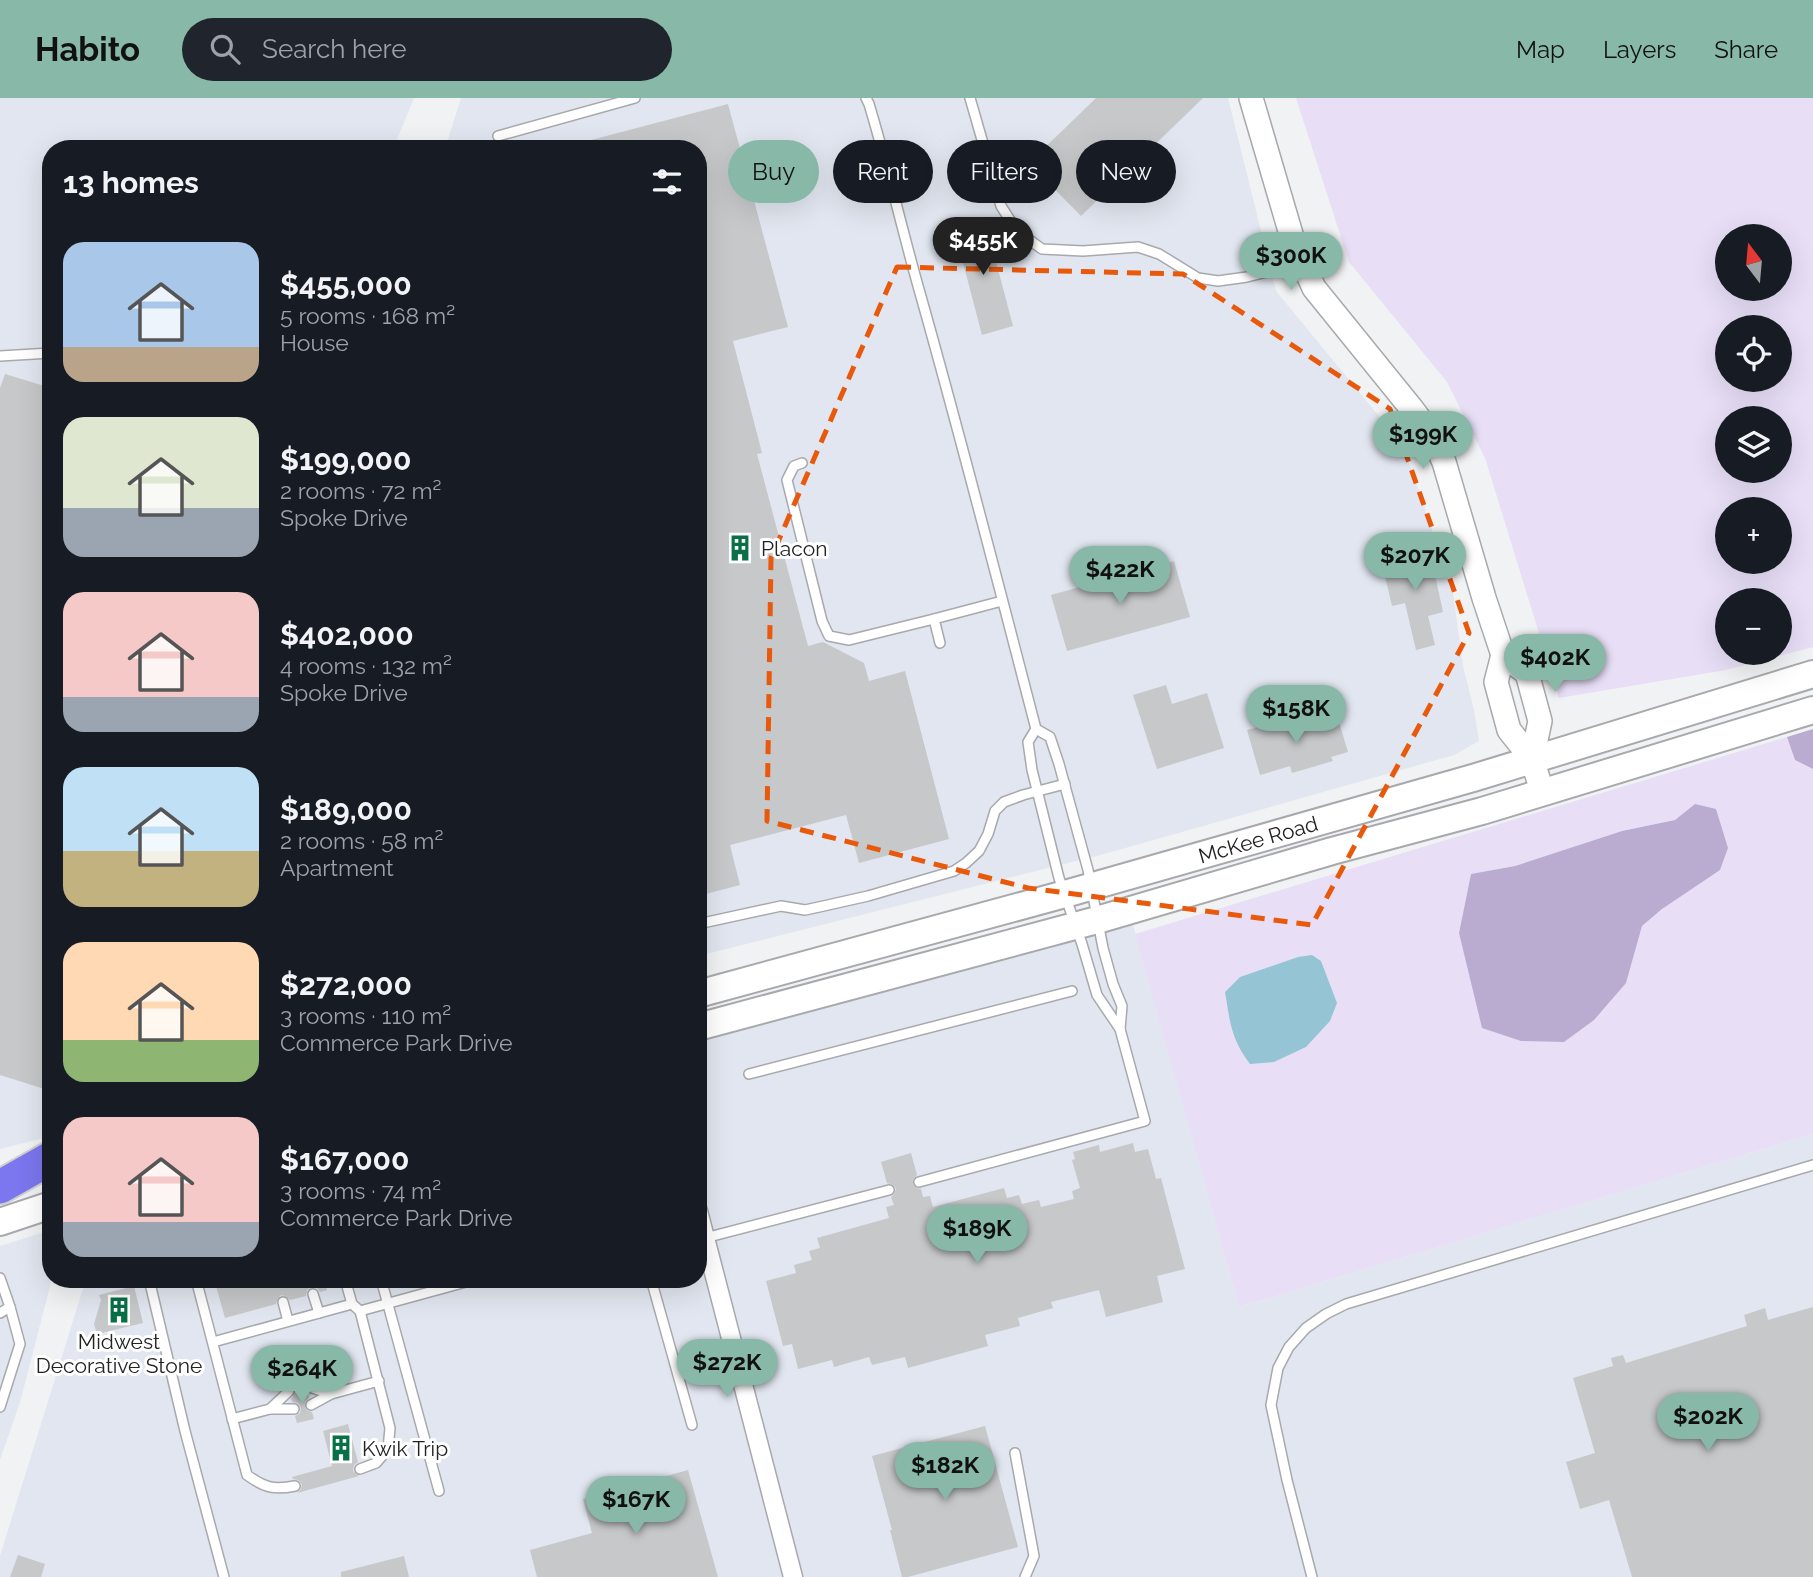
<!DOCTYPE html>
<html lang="en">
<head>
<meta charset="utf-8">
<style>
	:root { --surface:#171b24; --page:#20242c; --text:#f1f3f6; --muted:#9ea1a6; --accent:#88b8a7 }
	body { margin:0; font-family:Raleway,sans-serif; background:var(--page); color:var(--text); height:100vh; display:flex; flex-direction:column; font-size:26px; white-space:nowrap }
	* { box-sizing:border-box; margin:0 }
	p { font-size:23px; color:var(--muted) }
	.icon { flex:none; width:38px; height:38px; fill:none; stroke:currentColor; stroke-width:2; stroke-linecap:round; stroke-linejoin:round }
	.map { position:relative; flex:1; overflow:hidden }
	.side { position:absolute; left:42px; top:42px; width:665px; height:1148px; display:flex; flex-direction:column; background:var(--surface); border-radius:28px; box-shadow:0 7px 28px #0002 }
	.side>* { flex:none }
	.hud { position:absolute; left:728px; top:42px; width:665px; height:63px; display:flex; gap:14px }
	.needle { width:46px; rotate:344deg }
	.tools { position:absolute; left:1715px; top:126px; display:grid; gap:14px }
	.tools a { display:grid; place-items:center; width:77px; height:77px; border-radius:50%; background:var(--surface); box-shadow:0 7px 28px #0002; font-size:35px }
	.price { position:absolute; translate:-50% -60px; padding:0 16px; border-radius:24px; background:var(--accent); color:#111; font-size:23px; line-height:46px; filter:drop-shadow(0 2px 4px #0008) }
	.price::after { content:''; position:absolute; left:50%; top:42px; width:21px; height:16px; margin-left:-10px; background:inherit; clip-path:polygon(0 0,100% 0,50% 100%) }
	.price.current { background:#222; color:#fff }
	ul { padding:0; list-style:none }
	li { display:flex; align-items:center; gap:21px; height:175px; padding:0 21px }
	li span { display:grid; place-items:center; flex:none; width:196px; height:140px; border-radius:21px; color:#555 }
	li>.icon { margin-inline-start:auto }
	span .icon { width:84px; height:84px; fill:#fffc; stroke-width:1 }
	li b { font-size:30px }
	h2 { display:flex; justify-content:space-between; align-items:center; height:84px; padding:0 21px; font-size:30px }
	.tag { padding:0 24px; border-radius:32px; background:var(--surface); box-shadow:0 7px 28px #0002; font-size:24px; line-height:63px }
	.tag.current { background:var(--accent); color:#111 }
	header { display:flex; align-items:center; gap:42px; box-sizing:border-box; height:98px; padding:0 35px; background:var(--accent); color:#111 }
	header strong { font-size:33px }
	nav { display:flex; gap:38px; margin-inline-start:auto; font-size:24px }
	.search { width:490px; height:63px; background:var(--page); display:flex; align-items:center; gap:18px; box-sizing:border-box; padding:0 24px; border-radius:38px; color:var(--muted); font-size:26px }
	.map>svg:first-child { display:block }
	.built { fill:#e1e6f0 }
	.green { fill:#e8dff7; fill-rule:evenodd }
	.forest { fill:#baabd0 }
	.water { fill:#95c5d5 }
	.building { fill:#c6c8ca }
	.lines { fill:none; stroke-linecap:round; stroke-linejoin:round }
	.service-casing { stroke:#a8a9ac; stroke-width:12 }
	.minor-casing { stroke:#a8a9ac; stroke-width:21 }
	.tertiary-casing { stroke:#a8a9ac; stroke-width:26 }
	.secondary-casing { stroke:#a8a9ac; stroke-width:30 }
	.motorway-casing { stroke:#cfcfcf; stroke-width:37 }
	.service { stroke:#fff; stroke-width:9 }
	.minor { stroke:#fff; stroke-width:18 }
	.tertiary { stroke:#fff; stroke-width:23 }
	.secondary { stroke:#fff; stroke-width:26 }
	.motorway { stroke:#7c76ef; stroke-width:33 }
	.marked { fill:none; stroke:#e8590c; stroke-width:5; stroke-dasharray:14 9; stroke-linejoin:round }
	.labels { text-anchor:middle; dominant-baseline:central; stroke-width:6; stroke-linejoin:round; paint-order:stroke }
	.poi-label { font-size:21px; fill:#232324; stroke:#fff; text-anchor:start }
	.street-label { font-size:21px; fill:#232324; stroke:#fff }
</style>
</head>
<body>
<header>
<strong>Habito</strong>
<div class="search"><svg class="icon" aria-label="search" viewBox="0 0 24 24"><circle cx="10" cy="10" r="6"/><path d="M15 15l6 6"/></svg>Search here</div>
<nav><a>Map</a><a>Layers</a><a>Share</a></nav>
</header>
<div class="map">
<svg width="1813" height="1479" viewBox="0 0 1813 1479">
	<rect width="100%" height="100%" fill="#f0f2f4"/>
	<g class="built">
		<polygon points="0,0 414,0 393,51 51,51 51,1038 0,1051"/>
		<polygon points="461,0 1228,0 1276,193 1401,345 1415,381 1453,495 1463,568 1474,612 1479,643 1454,657 1104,756 698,858 698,51 445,51"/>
		<polygon points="1133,827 1239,1209 1813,1036 1813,1479 0,1479 0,1458 86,1181 698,1181 698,939"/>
		<polygon points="51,1132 51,1181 52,1181 20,1304 0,1362 0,1148"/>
	</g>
	<g class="green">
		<path d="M1296,0H1813V549L1726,572L1559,600L1485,360L1447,284L1349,164ZM1727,138H1780V191H1727ZM1727,229H1780V282H1727ZM1727,320H1780V373H1727ZM1727,411H1780V464H1727ZM1727,502H1780V555H1727Z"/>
		<path d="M1787,639L1795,662L1813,671V1036L1239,1209L1135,836ZM1695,706L1662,811L1642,828L1626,885L1459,835L1471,776L1515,768L1622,733L1675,722Z"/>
	</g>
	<g class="forest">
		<polygon points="1813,631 1813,671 1795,662 1787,639"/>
		<polygon points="1695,706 1716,711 1728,750 1720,772 1662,811 1642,828 1626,885 1594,922 1564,944 1521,943 1482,930 1459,835 1471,776 1515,768 1622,733 1675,722"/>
	</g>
	<path class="water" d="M1312,857L1321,863L1337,905L1330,923L1306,949L1274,964L1250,966C1231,941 1230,924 1225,894L1240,879L1298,859Z"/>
	<g class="building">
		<polygon points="1096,0 1203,0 1081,118 1029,65"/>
		<polygon points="728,6 788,229 733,243 762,355 757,356 808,548 823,544 864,565 869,583 905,573 949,741 859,765 846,717 730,747 740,787 698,798 698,51 577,51 576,46"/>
		<polygon points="985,122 1013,228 982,237 954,130"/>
		<polygon points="5,276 51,290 51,993 0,977 0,290"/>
		<polygon points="1429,450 1443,514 1428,518 1435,547 1416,552 1405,505 1392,508 1381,461"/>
		<polygon points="1174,463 1190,519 1067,553 1051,497"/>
		<polygon points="1166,587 1172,606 1207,595 1224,650 1157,671 1133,597"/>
		<polygon points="1309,621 1311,629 1338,621 1348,654 1331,659 1333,663 1292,675 1290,668 1260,677 1247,632 1280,623 1281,629"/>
		<polygon points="1133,1045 1135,1054 1148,1051 1156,1081 1161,1080 1185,1171 1157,1178 1163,1204 1106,1219 1099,1192 1051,1204 1053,1210 1018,1220 1020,1228 985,1237 988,1248 908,1270 905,1259 872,1267 869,1259 834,1269 832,1262 798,1271 792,1246 783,1248 766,1183 796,1175 794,1167 812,1162 809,1153 820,1150 817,1140 889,1120 886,1109 894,1107 891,1099 894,1096 896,1091 893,1087 887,1085 881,1064 911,1055 917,1077 913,1082 913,1086 917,1090 921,1091 923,1099 930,1098 933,1109 1004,1090 1007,1100 1019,1097 1022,1106 1039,1102 1041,1109 1074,1101 1072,1093 1080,1090 1072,1062 1075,1061 1073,1054 1099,1047 1100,1054"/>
		<polygon points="214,1181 324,1181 327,1192 320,1194 317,1190 312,1189 307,1192 306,1198 290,1202 285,1198 281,1197 277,1202 276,1206 225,1220"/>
		<polygon points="134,1188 143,1225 97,1236 94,1226 101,1202 99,1197"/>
		<polygon points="1813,1209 1813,1479 1632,1479 1609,1402 1580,1411 1566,1364 1595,1355 1573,1280 1613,1268 1611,1260 1623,1257 1626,1265 1747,1228 1744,1217 1765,1210 1768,1222"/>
		<polygon points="300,1285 300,1292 308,1296 309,1300 305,1304 305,1310 308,1313 312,1314 314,1321 297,1325 295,1318 300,1315 301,1310 298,1305 292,1304 291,1301 296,1294 296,1291 292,1287"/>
		<polygon points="348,1326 358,1364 354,1367 353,1373 359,1378 297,1395 301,1391 302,1386 298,1382 293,1381 292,1379 332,1368 323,1333"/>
		<polygon points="985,1328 1018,1449 908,1479 902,1479 890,1432 892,1432 872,1358"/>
		<polygon points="688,1372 718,1479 537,1479 530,1452 592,1435 583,1401"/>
		<polygon points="18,1457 45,1466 41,1479 10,1479"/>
		<polygon points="404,1458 409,1479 341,1479 341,1474"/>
	</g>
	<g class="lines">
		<g class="service-casing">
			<g id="service">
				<path d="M866,0L869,6C888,69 902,132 920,195C961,340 998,485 1036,631L1050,639L1059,666L1088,772L1103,850L1113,886L1122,908L1120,931"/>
				<polyline points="970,0 1001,108 1017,133 1042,151 1083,153 1138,149 1159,156 1198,180 1218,183 1247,179 1301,165"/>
				<polyline points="498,38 635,0"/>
				<polyline points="0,258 51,255"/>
				<polyline points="802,365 794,368 787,382 822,523 829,538 849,542 934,521"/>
				<polyline points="940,545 934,521 1002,503"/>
				<polyline points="698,826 781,808 805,812 819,809 868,798 954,773 966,765 979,753 988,736 995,713 1004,704 1023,697 1065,686"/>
				<polyline points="749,976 1072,893"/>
				<polyline points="919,1084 1145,1023 1120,931 1097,897 1082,846 1059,780 1032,672 1028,644 1036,631"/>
				<polyline points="705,1140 889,1092"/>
				<polyline points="0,1180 10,1209 0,1215"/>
				<polyline points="149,1181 185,1333 224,1479"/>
				<path d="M196,1181L247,1377C265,1390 274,1392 295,1388"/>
				<polyline points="345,1181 352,1206 360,1213 477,1181"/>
				<polyline points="381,1181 439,1393"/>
				<polyline points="651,1181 692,1327"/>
				<polyline points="313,1196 319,1215"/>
				<polyline points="283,1204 288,1223"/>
				<polyline points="360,1213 390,1330 388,1351 376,1365 360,1371"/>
				<polyline points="213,1244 352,1206"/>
				<polyline points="306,1288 331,1296 379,1283"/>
				<polyline points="311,1307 331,1296"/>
				<polyline points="0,1309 20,1246 10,1209"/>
				<polyline points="270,1311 294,1311"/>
				<polyline points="232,1321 270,1311 289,1293"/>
				<polyline points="1015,1355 1034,1458 1025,1479"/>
				<polyline points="1312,1479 1287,1382 1271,1307 1278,1270 1289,1249 1306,1230 1326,1216 1346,1206 1813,1067"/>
			</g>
		</g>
		<g class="minor-casing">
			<polyline id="minor" points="698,1113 793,1479"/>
		</g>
		<g class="tertiary-casing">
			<g id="tertiary">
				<polyline points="1251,0 1293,143 1314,190 1412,311 1433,339 1444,364 1484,500 1503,557 1527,575 1540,623 1532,661"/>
				<polyline points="1503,557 1496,584 1509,632 1532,661 1542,693"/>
			</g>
		</g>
		<g class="secondary-casing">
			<g id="secondary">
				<path id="s1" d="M698,896L1065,796L1473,680L1813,576"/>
				<polyline points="698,929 1097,822 1332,753 1482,713 1813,612"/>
				<polyline points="0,1124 51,1107"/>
			</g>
		</g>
		<g class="motorway-casing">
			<polyline id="motorway" points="0,1089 51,1060"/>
		</g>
		<use href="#service" class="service"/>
		<use href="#minor" class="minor"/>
		<use href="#tertiary" class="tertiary"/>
		<use href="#secondary" class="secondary"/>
		<use href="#motorway" class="motorway"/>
	</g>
	<path class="marked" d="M897,169L1183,176L1390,311L1469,535L1312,827L1028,790L767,723L771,460Z"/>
	<defs>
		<g id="building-bare" transform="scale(2.1)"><path d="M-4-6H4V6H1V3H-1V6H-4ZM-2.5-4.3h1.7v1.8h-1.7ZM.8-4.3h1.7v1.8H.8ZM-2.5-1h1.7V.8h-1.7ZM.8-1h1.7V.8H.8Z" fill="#086f46" stroke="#fff" stroke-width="2.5" paint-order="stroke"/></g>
	</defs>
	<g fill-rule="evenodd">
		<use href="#building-bare" x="740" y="450"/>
		<use href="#building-bare" x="119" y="1212"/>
		<use href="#building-bare" x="341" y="1350"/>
	</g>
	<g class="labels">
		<g class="poi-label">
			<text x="761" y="450">Placon</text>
			<text x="119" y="1243" text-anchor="middle">Midwest<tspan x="119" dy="24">Decorative Stone</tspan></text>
			<text x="362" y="1350">Kwik Trip</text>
		</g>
		<g class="street-label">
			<text stroke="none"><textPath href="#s1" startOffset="581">McKee Road</textPath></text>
		</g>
	</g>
</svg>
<div class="tools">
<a><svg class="needle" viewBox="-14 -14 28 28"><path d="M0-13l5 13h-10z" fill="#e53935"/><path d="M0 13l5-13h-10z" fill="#9ea1a6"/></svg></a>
<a><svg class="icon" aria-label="locate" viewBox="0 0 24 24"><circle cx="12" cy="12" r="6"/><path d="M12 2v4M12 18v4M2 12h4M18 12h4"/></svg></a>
<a><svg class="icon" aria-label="layers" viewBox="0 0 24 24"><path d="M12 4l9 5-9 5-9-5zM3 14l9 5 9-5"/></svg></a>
<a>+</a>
<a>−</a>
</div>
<b class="price current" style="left:983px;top:179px">$455K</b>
<b class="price" style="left:1291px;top:194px">$300K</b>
<b class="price" style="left:1423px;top:373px">$199K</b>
<b class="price" style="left:1415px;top:494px">$207K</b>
<b class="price" style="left:1120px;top:508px">$422K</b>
<b class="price" style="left:1555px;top:596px">$402K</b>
<b class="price" style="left:1296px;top:647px">$158K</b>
<b class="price" style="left:977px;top:1167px">$189K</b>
<b class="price" style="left:727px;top:1301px">$272K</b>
<b class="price" style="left:302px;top:1307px">$264K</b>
<b class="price" style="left:1708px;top:1355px">$202K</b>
<b class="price" style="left:945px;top:1404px">$182K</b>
<b class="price" style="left:636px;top:1438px">$167K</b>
<div class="hud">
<a class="tag current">Buy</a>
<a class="tag">Rent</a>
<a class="tag">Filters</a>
<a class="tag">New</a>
</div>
<section class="side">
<h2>13 homes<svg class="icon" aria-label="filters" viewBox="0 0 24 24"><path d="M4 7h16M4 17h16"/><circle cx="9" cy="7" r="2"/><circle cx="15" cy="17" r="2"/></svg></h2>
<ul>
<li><span style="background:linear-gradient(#a9c7e8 75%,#b9a48a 0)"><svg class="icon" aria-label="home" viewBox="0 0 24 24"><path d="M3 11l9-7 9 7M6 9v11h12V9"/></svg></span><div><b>$455,000</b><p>5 rooms · 168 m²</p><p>House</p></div></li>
<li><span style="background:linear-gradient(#dfe7d0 65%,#9aa5b1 0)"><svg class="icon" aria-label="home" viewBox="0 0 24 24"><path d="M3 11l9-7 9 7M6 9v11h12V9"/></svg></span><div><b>$199,000</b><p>2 rooms · 72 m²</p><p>Spoke Drive</p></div></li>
<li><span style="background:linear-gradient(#f6c9c9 75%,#9aa5b1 0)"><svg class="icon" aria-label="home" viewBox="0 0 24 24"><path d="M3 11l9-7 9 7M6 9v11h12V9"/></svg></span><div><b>$402,000</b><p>4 rooms · 132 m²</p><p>Spoke Drive</p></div></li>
<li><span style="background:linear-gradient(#bfe0f5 60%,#c2b280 0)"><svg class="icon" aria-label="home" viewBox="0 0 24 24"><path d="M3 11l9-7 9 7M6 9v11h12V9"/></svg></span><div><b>$189,000</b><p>2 rooms · 58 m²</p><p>Apartment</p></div></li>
<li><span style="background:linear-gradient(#ffd9b3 70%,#8fb573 0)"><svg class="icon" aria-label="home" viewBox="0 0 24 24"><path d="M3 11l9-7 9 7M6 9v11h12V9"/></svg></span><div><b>$272,000</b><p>3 rooms · 110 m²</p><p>Commerce Park Drive</p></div></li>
<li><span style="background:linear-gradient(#f6c9c9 75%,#9aa5b1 0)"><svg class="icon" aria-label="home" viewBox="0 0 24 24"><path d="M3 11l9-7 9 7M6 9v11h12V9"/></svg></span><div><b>$167,000</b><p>3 rooms · 74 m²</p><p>Commerce Park Drive</p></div></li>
</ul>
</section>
</div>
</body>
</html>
